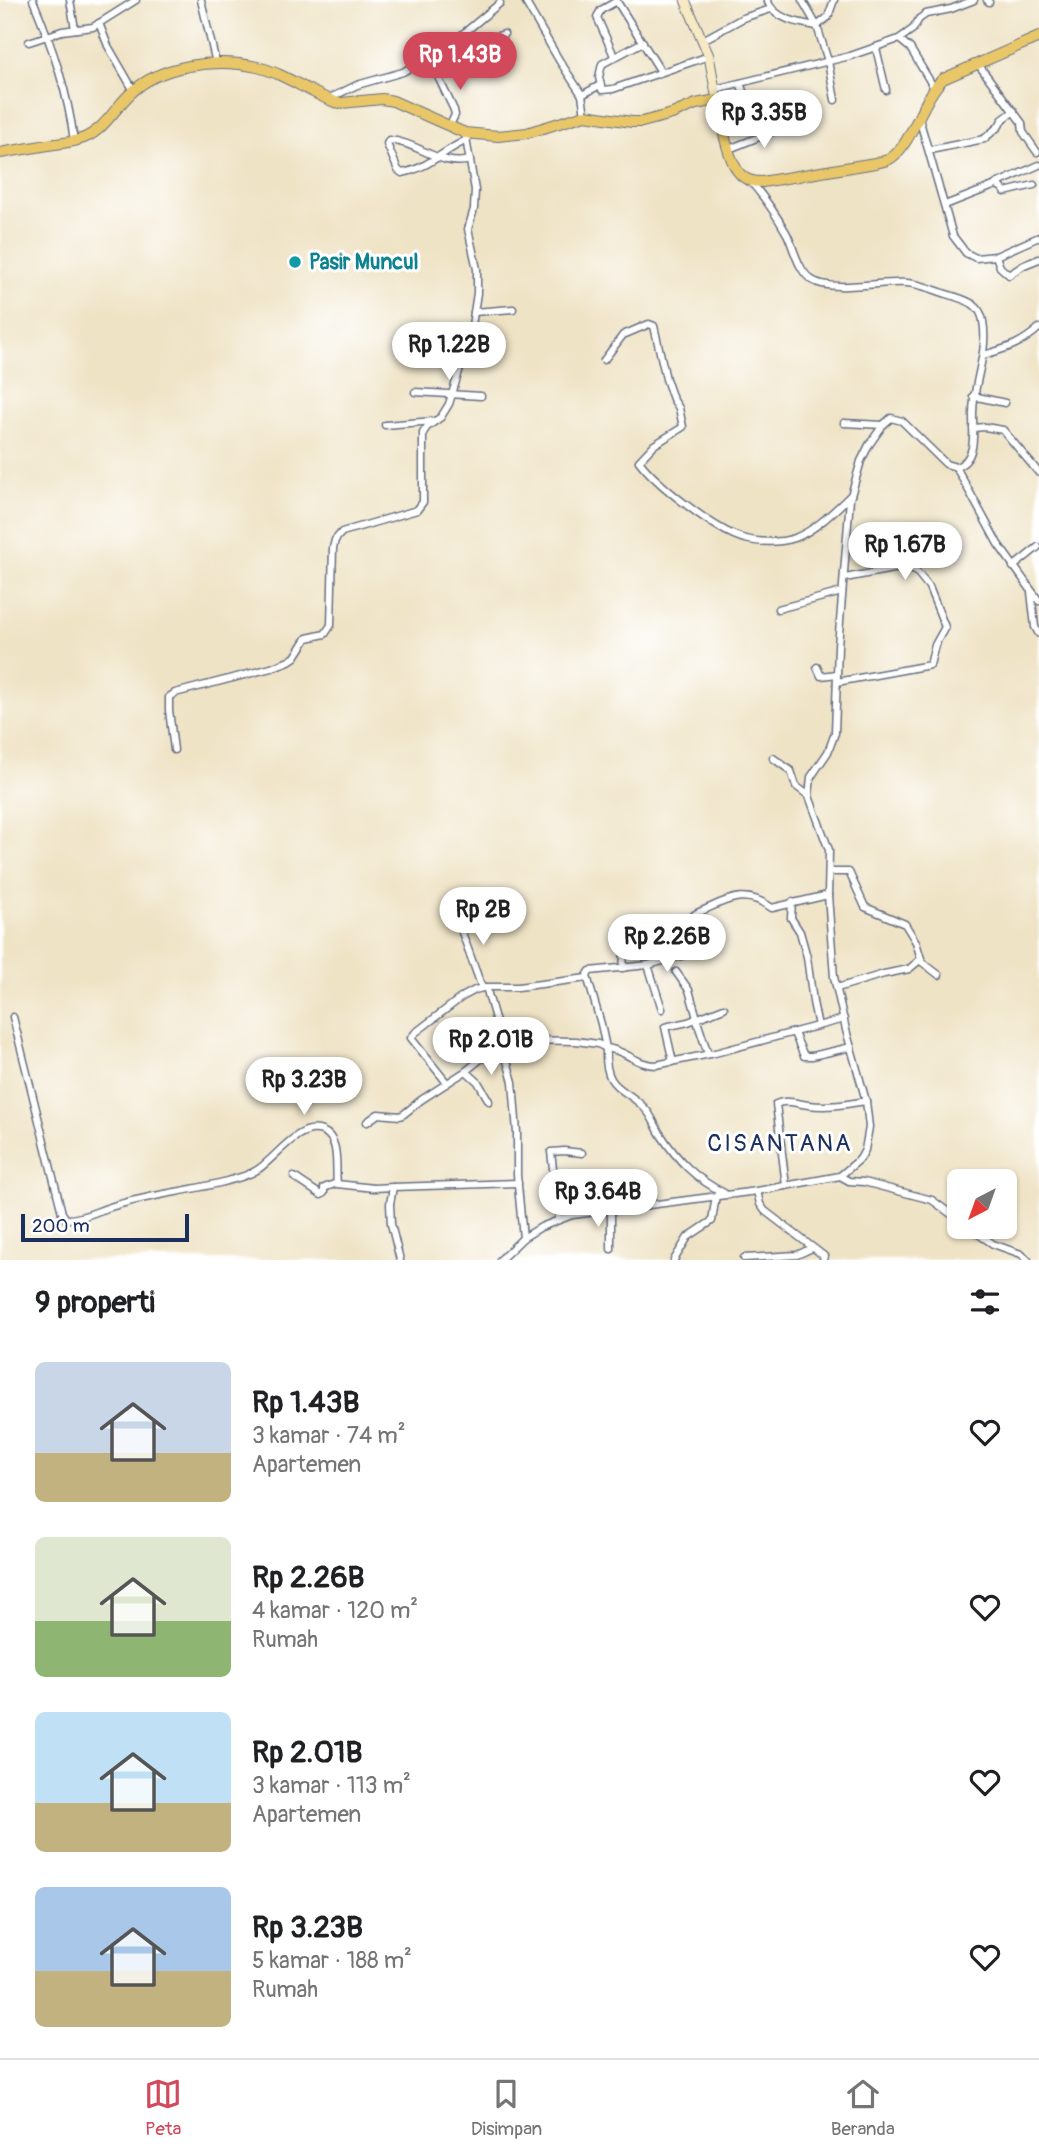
<!DOCTYPE html>
<html lang="id">
<head>
<meta charset="utf-8">
<style>
	:root { --surface:#fff; --page:#f6f6f6; --text:#202124; --muted:#757577; --line:#e0e0e0; --accent:#d1495b }
	body { margin:0; font-family:Pangolin,sans-serif; background:var(--page); color:var(--text); height:100vh; display:flex; flex-direction:column; font-size:26px; white-space:nowrap }
	* { box-sizing:border-box; margin:0 }
	p { font-size:23px; color:var(--muted) }
	.icon { flex:none; width:38px; height:38px; fill:none; stroke:currentColor; stroke-width:2; stroke-linecap:round; stroke-linejoin:round }
	.map { position:relative; height:1260px; overflow:hidden }
	.sheet { display:flex; flex-direction:column; background:var(--surface); flex:1 }
	.sheet>* { flex:none }
	.needle { width:46px; rotate:221deg }
	.controls { position:absolute; left:947px; top:1169px; display:grid; gap:14px }
	.controls a { display:grid; place-items:center; width:70px; height:70px; border-radius:10px; background:var(--surface); box-shadow:0 2px 5px #0004; font-size:35px }
	.scale { position:absolute; left:21px; bottom:18px; width:168px; box-sizing:border-box; padding-left:7px; border:4px solid #1b2f5e; border-top:0; font-size:19px; line-height:24px; white-space:nowrap; color:#1b2f5e; -webkit-text-stroke:5px #fff; paint-order:stroke }
	.price { position:absolute; translate:-50% -60px; padding:0 16px; border-radius:24px; background:#fff; color:#222; font-size:23px; line-height:46px; filter:drop-shadow(0 2px 4px #0008) }
	.price::after { content:''; position:absolute; left:50%; top:42px; width:21px; height:16px; margin-left:-10px; background:inherit; clip-path:polygon(0 0,100% 0,50% 100%) }
	.price.current { background:var(--accent); color:#fff }
	ul { padding:0; list-style:none }
	li { display:flex; align-items:center; gap:21px; height:175px; padding:0 35px }
	li span { display:grid; place-items:center; flex:none; width:196px; height:140px; border-radius:10px; color:#555 }
	li>.icon { margin-inline-start:auto }
	span .icon { width:84px; height:84px; fill:#fffc; stroke-width:1 }
	li b { font-size:30px }
	h2 { display:flex; justify-content:space-between; align-items:center; height:84px; padding:0 35px; font-size:30px }
	.tabs { display:flex; justify-content:space-around; align-items:center; height:98px; border-top:2px solid var(--line); background:var(--surface); font-size:19px; color:var(--muted) }
	.tabs a { display:grid; justify-items:center; gap:4px }
	.tabs .current { color:var(--accent) }
	.map>svg:first-child { display:block }
	.lines { fill:none; stroke-linecap:round; stroke-linejoin:round }
	.minor-casing { stroke:#656e82; stroke-width:9 }
	.secondary-casing { stroke:#656e82; stroke-width:11 }
	.trunk-casing { stroke:#656e82; stroke-width:12 }
	.minor { stroke:#fff; stroke-width:6 }
	.secondary { stroke:#f6e9c3; stroke-width:9 }
	.trunk { stroke:#e9c769; stroke-width:10 }
	.culture-dot { fill:#0f9aa8; stroke:#fff; stroke-width:2.5 }
	.labels { text-anchor:middle; dominant-baseline:central; stroke-width:6; stroke-linejoin:round; paint-order:stroke }
	.culture-label { font-size:21px; font-weight:bold; fill:#0d838f; stroke:#fff; text-anchor:start }
	.quarter-label { font-size:24px; letter-spacing:2px; fill:#1b2f5e; stroke:#fff }
</style>
</head>
<body>
<div class="map">
<svg width="1039" height="1260" viewBox="0 0 1039 1260">
	<rect width="100%" height="100%" fill="#fff"/>
	<filter id="ink" filterUnits="userSpaceOnUse"><feTurbulence type="fractalNoise" baseFrequency=".0143" numOctaves="2"/><feDisplacementMap in="SourceGraphic" scale="14" xChannelSelector="R" yChannelSelector="G"/><feConvolveMatrix kernelMatrix="1 2 1 2 8 2 1 2 1" color-interpolation-filters="sRGB"/></filter>
	<filter id="wash" filterUnits="userSpaceOnUse"><feTurbulence type="fractalNoise" baseFrequency=".00686" numOctaves="4" result="noise"/><feDisplacementMap in="SourceGraphic" scale="28" xChannelSelector="R" yChannelSelector="G"/><feGaussianBlur stdDeviation="1.57" result="paint"/><feColorMatrix in="noise" values="0 0 0 0 0 0 0 0 0 0 0 0 0 0 0 0 0 1.4 0 .05"/><feComposite in="paint" operator="in"/></filter>
	<g filter="url(#wash)">
		<rect width="100%" height="100%" fill="#efe3c5"/>
	</g>
	<g filter="url(#ink)">
		<g class="lines">
			<g class="minor-casing">
				<g id="minor">
					<path d="M33,0C52,46 68,92 74,141"/>
					<polyline points="70,0 75,29"/>
					<polyline points="201,0 216,63"/>
					<polyline points="528,0 526,3 559,60 582,95"/>
					<polyline points="616,0 661,72"/>
					<path d="M767,0C774,19 798,23 817,26L802,0"/>
					<polyline points="834,0 828,17 817,26 828,61 835,100"/>
					<polyline points="987,0 989,2"/>
					<polyline points="99,23 108,46 134,91"/>
					<polyline points="465,32 475,43 504,34"/>
					<polyline points="899,39 913,29 919,19 926,14 951,9 974,0"/>
					<polyline points="703,40 743,18 771,9"/>
					<polyline points="29,42 62,31 93,27 136,0"/>
					<polyline points="643,42 602,64 599,77 602,90 613,89 709,56"/>
					<polyline points="876,48 886,90"/>
					<polyline points="614,56 597,17 601,10 617,1"/>
					<polyline points="429,58 454,110 455,115 449,127"/>
					<polyline points="978,64 1022,123 1023,132 1037,152"/>
					<polyline points="740,83 752,114"/>
					<polyline points="715,89 850,56 899,39 910,48 934,88"/>
					<polyline points="328,99 357,85 403,72 458,38 500,3"/>
					<polyline points="585,115 582,95 600,85"/>
					<polyline points="919,118 953,236 966,253 976,258 996,256 1039,237"/>
					<path d="M467,140C444,150 427,169 402,173L398,170L387,144L389,140C418,142 441,168 470,160"/>
					<polyline points="729,149 789,125"/>
					<polyline points="930,150 984,139 999,126 1002,120 1014,111"/>
					<polyline points="996,184 1039,165"/>
					<polyline points="945,205 996,185 1001,187 1005,192 1034,185"/>
					<polyline points="996,256 1000,267 1009,275 1024,265 1039,259"/>
					<polyline points="474,312 513,309"/>
					<polyline points="410,344 425,345 442,338 468,344"/>
					<path d="M984,355C1007,348 1020,345 1039,328"/>
					<path d="M604,360L623,335L649,324L654,326L666,379L673,399L679,408L683,427L654,445L639,461C656,484 715,530 742,538C758,543 780,543 795,538C816,530 835,510 851,495"/>
					<polyline points="415,392 481,396"/>
					<polyline points="973,396 1005,403"/>
					<polyline points="844,423 883,425"/>
					<polyline points="385,425 434,421"/>
					<polyline points="973,428 985,427 1003,430 1039,473"/>
					<polyline points="956,467 998,544 1039,601"/>
					<polyline points="1013,567 1038,547"/>
					<polyline points="1031,592 1035,627 1039,634"/>
					<polyline points="778,609 842,592"/>
					<polyline points="817,667 821,676 837,674"/>
					<polyline points="837,682 930,665 935,645 945,627 929,587 916,571 906,568 893,569 845,578"/>
					<polyline points="174,750 169,710 169,697 175,693 271,668 289,661 295,657 307,638 325,634 331,625 333,548 335,540 342,532 417,510 423,502 423,433 427,427 441,417 449,404 471,332 477,293 477,269 468,229 474,209 475,190 465,133"/>
					<polyline points="773,758 791,771 796,786 809,796"/>
					<polyline points="829,872 849,872 865,907 905,924 916,942 922,962 939,975"/>
					<polyline points="792,902 791,918 800,932 807,957 813,1002 818,1026"/>
					<polyline points="458,905 455,913 482,988"/>
					<path d="M648,965L590,971L587,976L601,1024L606,1048C624,1049 636,1065 656,1065L715,1053L844,1019"/>
					<polyline points="623,968 626,931"/>
					<polyline points="676,972 689,990 697,1018"/>
					<polyline points="486,987 513,1082 517,1133 517,1175 523,1238"/>
					<polyline points="837,988 884,974 909,969 921,959"/>
					<path d="M662,1009L648,965L696,952L690,931L696,926L694,915L697,913C726,901 743,887 772,908L828,895"/>
					<path d="M13,1017L62,1213L66,1219C82,1220 100,1209 117,1205C153,1194 191,1191 227,1181C237,1178 248,1176 257,1170C275,1159 299,1122 322,1131C341,1138 335,1168 337,1184L374,1188L393,1187L390,1204L391,1224L400,1260"/>
					<polyline points="696,1018 708,1054"/>
					<polyline points="794,1033 804,1056 812,1056 851,1047"/>
					<polyline points="673,1062 665,1027 688,1022 724,1008"/>
					<polyline points="466,1071 478,1082 489,1101"/>
					<polyline points="447,1083 411,1038 415,1033 462,997 475,990 486,987 518,987 587,978"/>
					<path d="M367,1122L378,1114L400,1116L404,1114L421,1100L466,1071L493,1049L518,1040L576,1041L598,1044L606,1048C604,1094 626,1085 648,1112C653,1119 656,1127 661,1135C678,1161 696,1179 724,1193"/>
					<polyline points="840,1176 849,1181 864,1182 932,1200 959,1220"/>
					<polyline points="294,1177 321,1195 324,1193 324,1188 337,1183"/>
					<path d="M786,1186L776,1104C786,1099 798,1104 809,1105C828,1108 847,1104 866,1101"/>
					<polyline points="393,1187 518,1183"/>
					<polyline points="757,1191 760,1204 765,1211 824,1256 823,1260"/>
					<polyline points="611,1209 611,1249"/>
					<polyline points="559,1219 551,1152 564,1151 582,1153"/>
					<polyline points="968,1227 993,1244 1021,1254 1028,1260"/>
					<polyline points="744,1258 797,1255 812,1248"/>
					<path d="M500,1260L523,1238L541,1227L572,1215L757,1191L840,1176L860,1159L865,1150L869,1127L866,1101L846,1030L834,977L828,895L829,850L809,796L811,777L828,752L835,733L838,646L850,499L861,461L869,445L883,425L891,418L902,421L946,464L956,467C977,460 973,434 973,416C972,383 989,355 983,321C980,304 968,301 953,296C938,292 923,284 907,283C883,281 832,293 812,280C798,271 794,248 787,234C777,216 765,198 751,182"/>
					<polyline points="674,1260 688,1237 712,1221 716,1195"/>
				</g>
			</g>
			<g class="secondary-casing">
				<polyline id="secondary" points="685,0 709,56 717,100"/>
			</g>
			<g class="trunk-casing">
				<path id="trunk" d="M0,153C16,150 32,148 48,145C60,143 72,143 84,138C104,130 115,108 130,94C160,64 217,58 257,67C284,73 308,92 335,102L341,103L382,99L393,101L465,133L498,136L527,133L585,115L632,122H642L672,114L696,104L717,100C721,119 727,161 741,175C747,181 754,182 762,182L875,163C880,162 887,161 891,158C912,144 923,97 943,79L1039,37"/>
			</g>
			<use href="#minor" class="minor"/>
			<use href="#secondary" class="secondary"/>
			<use href="#trunk" class="trunk"/>
		</g>
	</g>
	<circle class="culture-dot" cx="295" cy="262" r="7"/>
	<g class="labels">
		<g class="culture-label">
			<text x="309" y="262">Pasir Muncul</text>
		</g>
		<g class="quarter-label">
			<text x="780" y="1143">CISANTANA</text>
		</g>
	</g>
</svg>
<div class="controls">
<a><svg class="needle" viewBox="-14 -14 28 28"><path d="M0-13l5 13h-10z" fill="#e53935"/><path d="M0 13l5-13h-10z" fill="#757577"/></svg></a>
</div>
<div class="scale">200 m</div>
<b class="price current" style="left:460px;top:92px">Rp 1.43B</b>
<b class="price" style="left:764px;top:150px">Rp 3.35B</b>
<b class="price" style="left:449px;top:382px">Rp 1.22B</b>
<b class="price" style="left:905px;top:582px">Rp 1.67B</b>
<b class="price" style="left:483px;top:947px">Rp 2B</b>
<b class="price" style="left:667px;top:974px">Rp 2.26B</b>
<b class="price" style="left:491px;top:1077px">Rp 2.01B</b>
<b class="price" style="left:304px;top:1117px">Rp 3.23B</b>
<b class="price" style="left:598px;top:1229px">Rp 3.64B</b>
</div>
<section class="sheet">
<h2>9 properti<svg class="icon" aria-label="filters" viewBox="0 0 24 24"><path d="M4 7h16M4 17h16"/><circle cx="9" cy="7" r="2"/><circle cx="15" cy="17" r="2"/></svg></h2>
<ul>
<li><span style="background:linear-gradient(#c9d6e8 65%,#c2b280 0)"><svg class="icon" aria-label="home" viewBox="0 0 24 24"><path d="M3 11l9-7 9 7M6 9v11h12V9"/></svg></span><div><b>Rp 1.43B</b><p>3 kamar · 74 m²</p><p>Apartemen</p></div><svg class="icon" aria-label="heart" viewBox="0 0 24 24"><path d="M12 20l-8-8c-3-5 5-10 8-4 3-6 11-1 8 4z"/></svg></li>
<li><span style="background:linear-gradient(#dfe7d0 60%,#8fb573 0)"><svg class="icon" aria-label="home" viewBox="0 0 24 24"><path d="M3 11l9-7 9 7M6 9v11h12V9"/></svg></span><div><b>Rp 2.26B</b><p>4 kamar · 120 m²</p><p>Rumah</p></div><svg class="icon" aria-label="heart" viewBox="0 0 24 24"><path d="M12 20l-8-8c-3-5 5-10 8-4 3-6 11-1 8 4z"/></svg></li>
<li><span style="background:linear-gradient(#bfe0f5 65%,#c2b280 0)"><svg class="icon" aria-label="home" viewBox="0 0 24 24"><path d="M3 11l9-7 9 7M6 9v11h12V9"/></svg></span><div><b>Rp 2.01B</b><p>3 kamar · 113 m²</p><p>Apartemen</p></div><svg class="icon" aria-label="heart" viewBox="0 0 24 24"><path d="M12 20l-8-8c-3-5 5-10 8-4 3-6 11-1 8 4z"/></svg></li>
<li><span style="background:linear-gradient(#a9c7e8 60%,#c2b280 0)"><svg class="icon" aria-label="home" viewBox="0 0 24 24"><path d="M3 11l9-7 9 7M6 9v11h12V9"/></svg></span><div><b>Rp 3.23B</b><p>5 kamar · 188 m²</p><p>Rumah</p></div><svg class="icon" aria-label="heart" viewBox="0 0 24 24"><path d="M12 20l-8-8c-3-5 5-10 8-4 3-6 11-1 8 4z"/></svg></li>
</ul>
</section>
<nav class="tabs">
<a class="current"><svg class="icon" aria-label="map" viewBox="0 0 24 24"><path d="M3 6l6-2 6 2 6-2v14l-6 2-6-2-6 2zM9 4v14M15 6v14"/></svg>Peta</a>
<a><svg class="icon" aria-label="saved" viewBox="0 0 24 24"><path d="M7 4h10v16l-5-4-5 4z"/></svg>Disimpan</a>
<a><svg class="icon" aria-label="home" viewBox="0 0 24 24"><path d="M3 11l9-7 9 7M6 9v11h12V9"/></svg>Beranda</a>
</nav>
</body>
</html>
